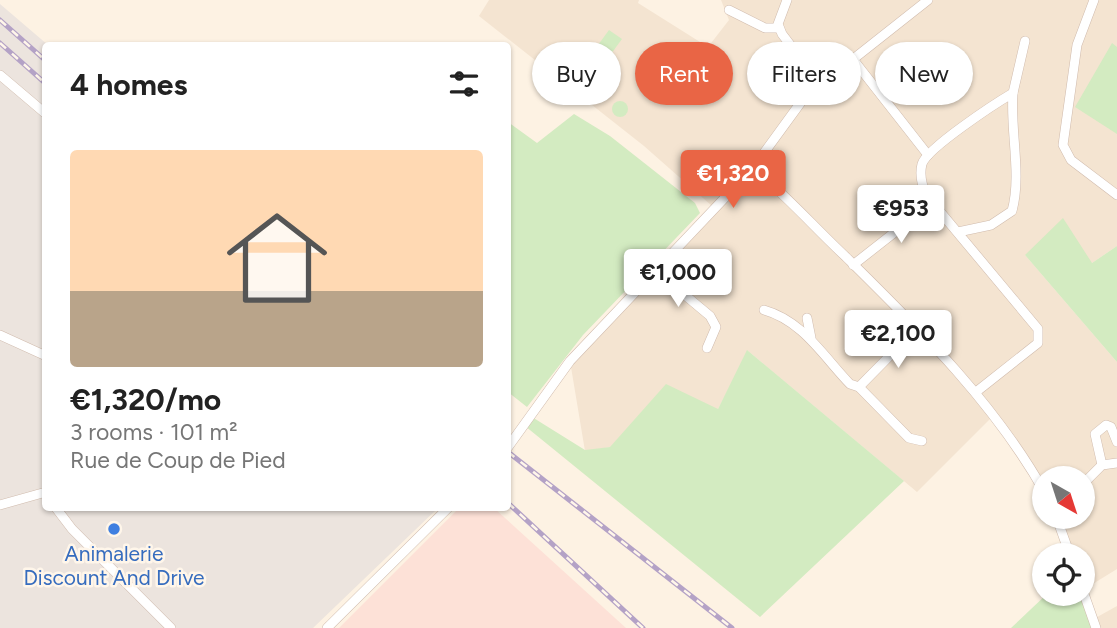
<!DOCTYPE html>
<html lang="en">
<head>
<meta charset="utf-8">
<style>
	:root { --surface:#fff; --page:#f2f2f2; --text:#222; --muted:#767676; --accent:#e96545 }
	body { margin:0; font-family:Figtree,sans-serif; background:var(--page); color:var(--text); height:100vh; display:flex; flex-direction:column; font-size:26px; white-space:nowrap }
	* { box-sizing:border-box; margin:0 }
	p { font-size:23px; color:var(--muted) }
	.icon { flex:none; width:38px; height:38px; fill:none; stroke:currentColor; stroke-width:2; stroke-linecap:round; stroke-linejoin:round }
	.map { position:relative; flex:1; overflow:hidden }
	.side { position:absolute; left:42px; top:42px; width:469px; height:469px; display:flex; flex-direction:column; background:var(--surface); border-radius:7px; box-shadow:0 2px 5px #0004 }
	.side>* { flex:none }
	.banner { position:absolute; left:532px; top:42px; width:480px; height:63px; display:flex; gap:14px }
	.needle { width:46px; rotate:141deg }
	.buttons { position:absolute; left:1032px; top:466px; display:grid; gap:14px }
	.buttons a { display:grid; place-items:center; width:63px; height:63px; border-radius:50%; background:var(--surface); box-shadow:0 2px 5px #0004; font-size:35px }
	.price { position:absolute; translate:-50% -60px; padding:0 16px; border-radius:7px; background:#fff; color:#222; font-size:23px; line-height:46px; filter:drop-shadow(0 2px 4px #0008) }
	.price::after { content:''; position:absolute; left:50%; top:42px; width:21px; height:16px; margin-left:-10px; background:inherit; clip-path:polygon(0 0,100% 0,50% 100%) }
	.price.selected { background:var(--accent); color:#fff }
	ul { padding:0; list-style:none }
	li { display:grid; align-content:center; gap:14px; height:371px; padding:0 28px }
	li span { display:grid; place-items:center; height:217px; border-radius:7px; color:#555 }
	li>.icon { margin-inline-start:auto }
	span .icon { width:126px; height:126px; fill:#fffc; stroke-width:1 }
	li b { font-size:30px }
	h2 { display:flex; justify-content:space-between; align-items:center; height:84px; padding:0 28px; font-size:30px }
	.chip { padding:0 24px; border-radius:32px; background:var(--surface); box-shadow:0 2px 5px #0004; font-size:24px; line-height:63px }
	.chip.selected { background:var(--accent); color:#fff }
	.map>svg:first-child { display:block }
	.residential { fill:#f4e4d1 }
	.commercial { fill:#fde1d7 }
	.industrial { fill:#ece4de }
	.green { fill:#d3ebc1 }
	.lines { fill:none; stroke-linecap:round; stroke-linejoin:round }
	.minor-casing { stroke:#d0bbad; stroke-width:10 }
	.minor { stroke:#fff; stroke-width:9 }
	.rail-casing { stroke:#b4a2c6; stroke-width:5 }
	.rail { stroke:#fff6ea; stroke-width:2.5; stroke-dasharray:8; stroke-linecap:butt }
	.shop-dot { fill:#3f7fe0; stroke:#fff6ea; stroke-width:2.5 }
	.labels { text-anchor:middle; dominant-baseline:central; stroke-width:5; stroke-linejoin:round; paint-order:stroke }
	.shop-label { font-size:21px; fill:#366cbe; stroke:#fff6ea }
</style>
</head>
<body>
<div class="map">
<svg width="1117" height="628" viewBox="0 0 1117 628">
	<rect width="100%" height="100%" fill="#fdf2e3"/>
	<g class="residential">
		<polygon points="489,0 639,0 638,3 708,47 729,20 721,0 1117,0 1117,246 1092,263 1025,255 1117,362 1117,569 1083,590 1083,555 1068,555 1052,516 1083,516 1083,478 1045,478 1045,499 991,418 917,492 748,351 718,409 631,427 611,447 585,451 570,361 712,206 644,146 479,16"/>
		<polygon points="1117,606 1117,628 1092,628 1090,621"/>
	</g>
	<polygon class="commercial" points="459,508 494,508 626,628 339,628"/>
	<polygon class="industrial" points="0,4 48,45 46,46 46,508 438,508 313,628 0,628"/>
	<g class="green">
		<polygon points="609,30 622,39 611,54 598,45"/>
		<polygon points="1112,43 1117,47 1117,134 1075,107"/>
		<circle cx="600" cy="59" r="8"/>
		<circle cx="620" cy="109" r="8"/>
		<polygon points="574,114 610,136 695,203 700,213 583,335 527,407 508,392 508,122 537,143"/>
		<polygon points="1063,218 1092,263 1117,246 1117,362 1025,255"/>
		<polygon points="747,350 904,481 760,617 525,426 532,417 585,450 610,447 666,384 718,409"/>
		<polygon points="1048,593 1081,593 1092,628 1011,628"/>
	</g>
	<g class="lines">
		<g class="minor-casing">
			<g id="minor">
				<polyline points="787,0 778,24 782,34 820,84"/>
				<polyline points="1094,0 1077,45 1063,145 1071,160 1117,195"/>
				<polyline points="729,10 765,28 779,28"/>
				<polyline points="852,58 928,155"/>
				<polyline points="0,75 46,114"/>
				<polyline points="1013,93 1025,41"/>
				<path d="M753,168C786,195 815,228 846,257C920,330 994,402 1045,493"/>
				<path d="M958,232L991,225L1012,211C1022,174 1010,132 1013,93C996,103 927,148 922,164C919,176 922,186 927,196L1038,329V343L976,392"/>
				<polyline points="853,265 932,203"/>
				<polyline points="655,270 710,316 716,327 707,348"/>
				<path d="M764,310C803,321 823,356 850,384L859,387L909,438L922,441"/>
				<polyline points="807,318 811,338"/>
				<polyline points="0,335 46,356"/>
				<polyline points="859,387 917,328"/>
				<polyline points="508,447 570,361 753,168 804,98 928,0"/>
				<polyline points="1102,465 1095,434 1106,425 1111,427 1117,442"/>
				<polyline points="1083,484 1102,465 1117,463"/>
				<polyline points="0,505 46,492"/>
				<polyline points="56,508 72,529 171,628"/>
				<polyline points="1056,516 1070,555"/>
				<polyline points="1083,591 1096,628"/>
				<polyline points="327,628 448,508"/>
			</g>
		</g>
		<use href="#minor" class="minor"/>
		<g class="rail-casing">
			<g id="rail">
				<polyline points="0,20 46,61"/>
				<polyline points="0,43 46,84"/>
				<polyline points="508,452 732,628"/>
				<polyline points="508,503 643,628"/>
			</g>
		</g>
		<use href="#rail" class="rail"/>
	</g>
	<circle class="shop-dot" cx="114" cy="529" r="7"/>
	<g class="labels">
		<g class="shop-label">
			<text x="114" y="553">Animalerie<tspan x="114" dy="24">Discount And Drive</tspan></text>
		</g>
	</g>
</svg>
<div class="buttons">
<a><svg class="needle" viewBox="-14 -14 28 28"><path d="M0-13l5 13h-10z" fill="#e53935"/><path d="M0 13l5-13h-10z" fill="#767676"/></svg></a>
<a><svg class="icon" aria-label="locate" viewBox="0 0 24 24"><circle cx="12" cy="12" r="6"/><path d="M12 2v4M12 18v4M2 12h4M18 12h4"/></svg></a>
</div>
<b class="price selected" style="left:733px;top:210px">€1,320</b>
<b class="price" style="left:901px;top:245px">€953</b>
<b class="price" style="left:678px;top:309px">€1,000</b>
<b class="price" style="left:898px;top:370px">€2,100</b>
<div class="banner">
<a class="chip">Buy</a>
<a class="chip selected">Rent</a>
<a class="chip">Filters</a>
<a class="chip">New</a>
</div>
<section class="side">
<h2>4 homes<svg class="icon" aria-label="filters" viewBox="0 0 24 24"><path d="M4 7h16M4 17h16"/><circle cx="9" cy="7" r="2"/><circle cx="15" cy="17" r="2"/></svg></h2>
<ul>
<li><span style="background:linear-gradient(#ffd9b3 65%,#b9a48a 0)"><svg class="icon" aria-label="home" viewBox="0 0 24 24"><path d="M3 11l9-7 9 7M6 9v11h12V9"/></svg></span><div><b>€1,320/mo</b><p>3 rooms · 101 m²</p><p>Rue de Coup de Pied</p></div></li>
</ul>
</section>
</div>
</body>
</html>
